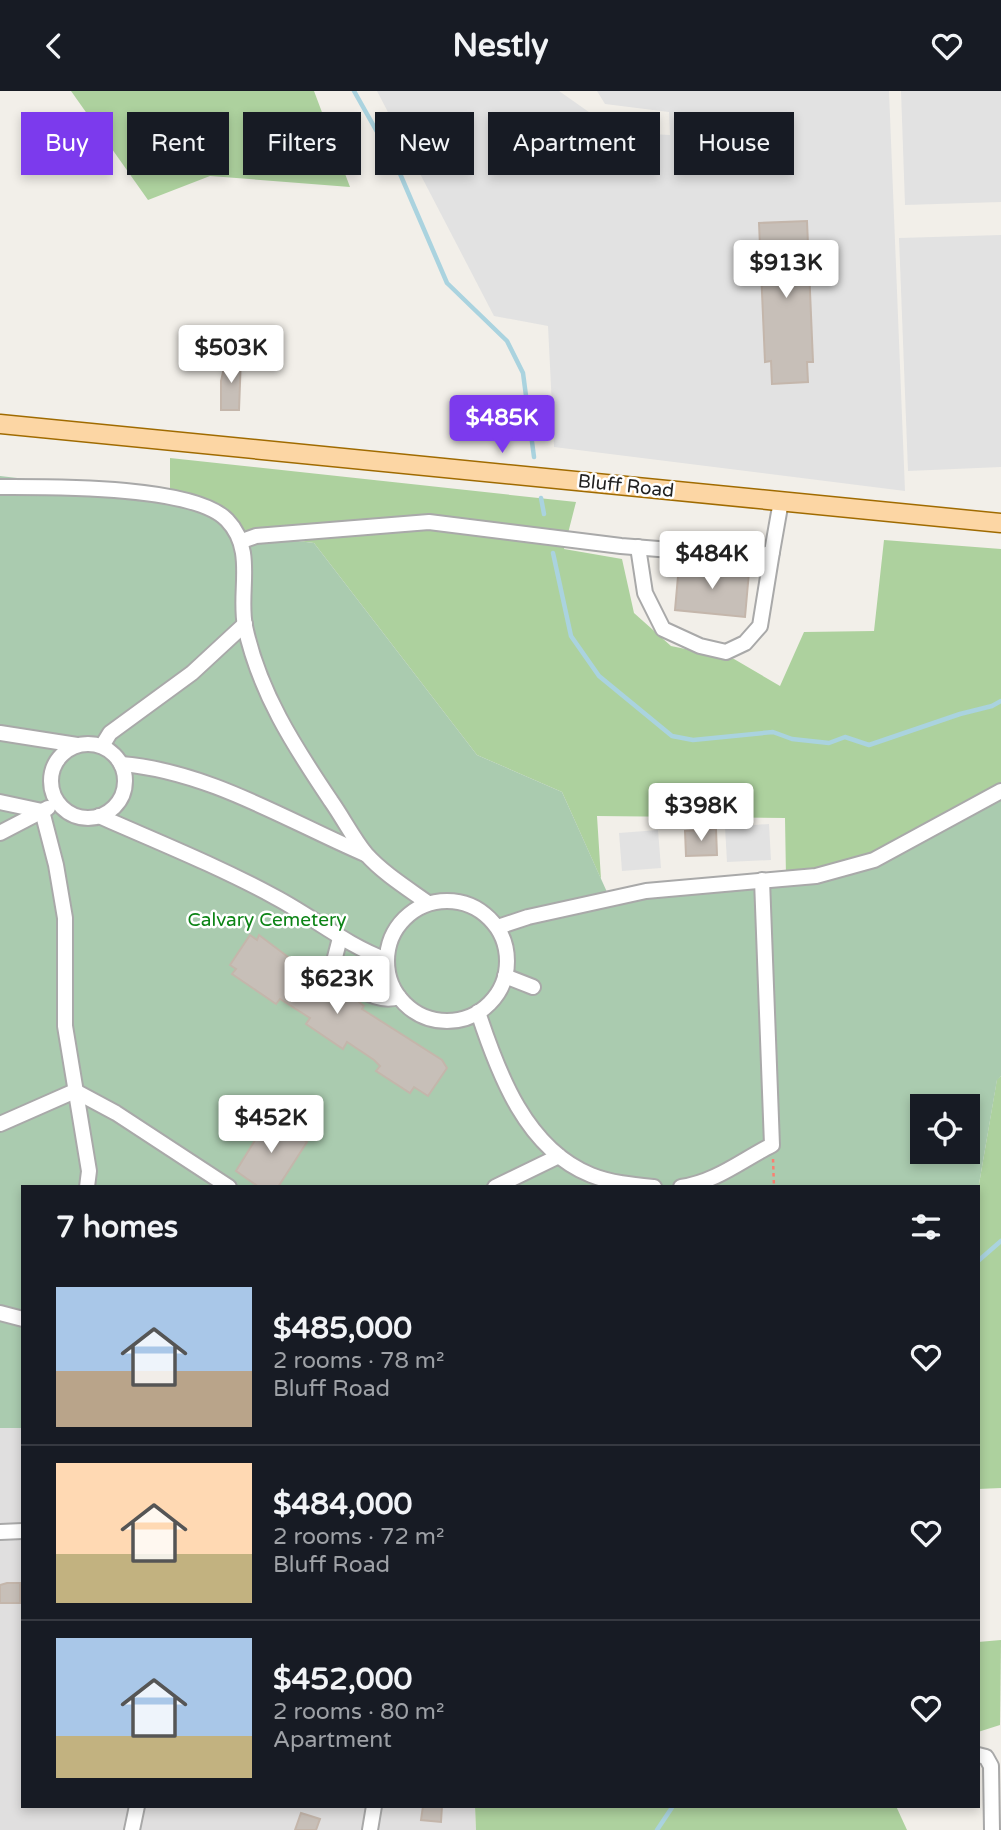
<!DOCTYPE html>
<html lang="en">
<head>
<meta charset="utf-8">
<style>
	:root { --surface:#171b24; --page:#242831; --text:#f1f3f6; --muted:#9ea1a6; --line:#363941; --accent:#7c3aed }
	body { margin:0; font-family:"Varela Round",sans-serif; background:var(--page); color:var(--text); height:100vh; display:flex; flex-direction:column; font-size:26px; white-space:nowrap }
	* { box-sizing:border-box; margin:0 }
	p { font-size:23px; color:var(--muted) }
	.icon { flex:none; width:38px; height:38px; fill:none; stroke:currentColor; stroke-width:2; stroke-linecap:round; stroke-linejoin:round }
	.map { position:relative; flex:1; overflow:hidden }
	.side { position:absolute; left:21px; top:1094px; width:959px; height:623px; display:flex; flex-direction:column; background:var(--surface); border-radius:0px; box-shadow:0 4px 10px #0003 }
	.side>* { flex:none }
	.guide { position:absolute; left:21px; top:21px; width:959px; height:63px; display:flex; gap:14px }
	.controls { position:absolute; left:910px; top:1003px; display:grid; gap:14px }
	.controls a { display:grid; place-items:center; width:70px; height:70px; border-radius:0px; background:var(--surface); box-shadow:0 4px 10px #0003; font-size:35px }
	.price { position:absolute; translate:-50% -60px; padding:0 16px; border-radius:7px; background:#fff; color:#222; font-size:23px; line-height:46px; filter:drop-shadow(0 2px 4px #0008) }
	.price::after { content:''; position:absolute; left:50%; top:42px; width:21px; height:16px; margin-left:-10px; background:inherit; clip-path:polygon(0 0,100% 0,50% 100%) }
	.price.active { background:var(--accent); color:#fff }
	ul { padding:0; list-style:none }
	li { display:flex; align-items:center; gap:21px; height:175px; padding:0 35px }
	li+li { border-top:2px solid var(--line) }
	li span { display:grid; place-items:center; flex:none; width:196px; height:140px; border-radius:0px; color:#555 }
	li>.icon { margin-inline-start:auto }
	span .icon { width:84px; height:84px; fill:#fffc; stroke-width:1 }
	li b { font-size:30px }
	h2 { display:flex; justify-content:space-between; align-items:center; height:84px; padding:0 35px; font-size:30px }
	.pill { padding:0 24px; border-radius:0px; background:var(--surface); box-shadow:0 4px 10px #0003; font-size:24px; line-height:63px }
	.pill.active { background:var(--accent); color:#fff }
	header { display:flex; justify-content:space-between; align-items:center; height:91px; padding:0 35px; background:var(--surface); font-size:32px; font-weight:700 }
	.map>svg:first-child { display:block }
	.residential { fill:#e0dfdf }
	.forest { fill:#add19e }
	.cemetery { fill:#aacbaf; fill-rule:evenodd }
	.parking { fill:#e2e2e2 }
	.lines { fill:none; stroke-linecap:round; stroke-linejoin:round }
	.stream { stroke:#aad3df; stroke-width:4.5 }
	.building { fill:#c7bfb8; stroke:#c4b6ab; stroke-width:2 }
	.minor-casing { stroke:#a9a9a9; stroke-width:18 }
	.major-casing { stroke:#a06b00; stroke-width:21 }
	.path { stroke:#fa8072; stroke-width:2.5; stroke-dasharray:3.5 3.5; stroke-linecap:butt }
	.minor { stroke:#fff; stroke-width:14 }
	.major { stroke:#fcd6a4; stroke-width:18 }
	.labels { text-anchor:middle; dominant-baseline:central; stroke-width:5; stroke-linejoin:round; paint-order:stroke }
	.street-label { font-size:19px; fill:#222; stroke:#fff }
	.park-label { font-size:19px; fill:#0c8416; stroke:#fff }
</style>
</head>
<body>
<header><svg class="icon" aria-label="back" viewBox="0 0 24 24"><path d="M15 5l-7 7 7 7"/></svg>Nestly<svg class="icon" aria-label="heart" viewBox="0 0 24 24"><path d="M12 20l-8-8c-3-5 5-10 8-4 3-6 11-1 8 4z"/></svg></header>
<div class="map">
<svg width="1001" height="1739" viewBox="0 0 1001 1739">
	<rect width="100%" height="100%" fill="#f2efe9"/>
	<polygon class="residential" points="0,1337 23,1337 23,1715 475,1715 476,1739 0,1739"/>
	<g class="forest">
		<polygon points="71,0 314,0 350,96 210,85 148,109"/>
		<polygon points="170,367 576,411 564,458 622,468 634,522 671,555 734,568 780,595 804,541 874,540 884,449 1001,458 1001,705 877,773 786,786 785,727 597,725 601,788 562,701 477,664 314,452 233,442 170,405"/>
		<polygon points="1001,985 1001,1397 978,1398 978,1099 997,988"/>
		<polygon points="1001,1549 1000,1634 978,1641 978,1551"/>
		<polygon points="475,1715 896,1715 907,1739 476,1739"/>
	</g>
	<path class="cemetery" d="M0,385L191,407L233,442L314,452L477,664L562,701L611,810L877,773L1001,705V985L997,989L978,1099V1096H23V1337H0ZM922,1015H968V1060H922Z"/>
	<g class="parking">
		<polygon points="377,0 559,0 596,26 611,41 670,44 669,21 605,13 597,0 889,0 905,400 554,356 548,235 494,225"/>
		<polygon points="901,0 1001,0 1001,111 905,114"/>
		<polygon points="1001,144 1001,376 908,380 899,147"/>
		<polygon points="769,733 771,769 727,771 725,736"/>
		<polygon points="658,739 661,777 622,780 619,742"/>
	</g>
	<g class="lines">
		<g class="stream">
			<polyline points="354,0 398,78 447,192 507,250 523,282 534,366"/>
			<polyline points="541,407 544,423"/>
			<polyline points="553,462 571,545 599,585 672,645 693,649 773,641 792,648 829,652 845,646 869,654 960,623 992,615 1001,610"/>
			<polyline points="978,1170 1001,1150"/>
			<polyline points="657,1739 673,1715"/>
		</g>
	</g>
	<g class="building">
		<polygon points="807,130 813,271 807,271 808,291 772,293 771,270 765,271 759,132"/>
		<polygon points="228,265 241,265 239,319 221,319 221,290 223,281 228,281"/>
		<polygon points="679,474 749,481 745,526 675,519"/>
		<polygon points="716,738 717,764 686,765 685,740"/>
		<polygon points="250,844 257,849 259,844 336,902 339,898 344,902 346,899 360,909 359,911 364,915 362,918 442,969 447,977 428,1005 414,996 410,1002 376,980 380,975 374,969 347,951 343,958 306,933 310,927 280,908 276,913 232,883 236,878 230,874"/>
		<polygon points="270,1025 307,1051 278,1096 259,1096 236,1080"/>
		<polygon points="7,1492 20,1492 20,1512 0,1512 0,1494"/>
		<polygon points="423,1715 442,1715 441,1731 421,1729"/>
		<polygon points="301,1722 320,1728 316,1739 295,1739"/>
	</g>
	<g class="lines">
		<g class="minor-casing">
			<g id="minor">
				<path d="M0,396C48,396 194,394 227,429C256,459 238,500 245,535C259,601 294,655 331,710C343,727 353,747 366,763C383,782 407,797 428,812"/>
				<polyline points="242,450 256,445 429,431 621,455 758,466 772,461 781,410"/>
				<polyline points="638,456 645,502 663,538 700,555 726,561 745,552 760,535 772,461"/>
				<polyline points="0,642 77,654"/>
				<circle cx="88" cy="690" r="37"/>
				<polyline points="102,655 110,642 192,582 245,533"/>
				<path d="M121,673C208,680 286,729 365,763"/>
				<polyline points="0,711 42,720"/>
				<polyline points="42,720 56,774 65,827 65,935 89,1080 87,1096"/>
				<path d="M99,725C158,751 218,775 275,806C313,826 346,854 387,869"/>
				<polyline points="0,742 48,717"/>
				<circle cx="447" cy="870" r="60"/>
				<polyline points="498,836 528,826 646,800 816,785 874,769 1001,700"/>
				<path d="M340,847L334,870C346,891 374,914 399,906"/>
				<polyline points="505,885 533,896"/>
				<path d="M478,921C498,982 526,1058 591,1084C611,1092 633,1094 654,1096"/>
				<polyline points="0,1033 75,1000 116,1022 229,1096"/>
				<polyline points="495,1096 559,1065"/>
				<path d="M681,1096C716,1091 742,1069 772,1054L762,789"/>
				<polyline points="0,1222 23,1228"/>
				<polyline points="0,1441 23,1440"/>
				<polyline points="978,1664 986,1666 991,1675 992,1739"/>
				<polyline points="132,1739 137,1715"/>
				<polyline points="370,1739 374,1715"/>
			</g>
		</g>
		<g class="major-casing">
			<polyline id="major" points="0,333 1001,432"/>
		</g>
		<polyline class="path" points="773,1068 774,1096"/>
		<use href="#minor" class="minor"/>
		<use href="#major" class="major"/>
	</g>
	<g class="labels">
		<g class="street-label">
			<text transform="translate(626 395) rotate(6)">Bluff Road</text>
		</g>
		<g class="park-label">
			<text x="267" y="829">Calvary Cemetery</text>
		</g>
	</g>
</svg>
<div class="controls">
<a><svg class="icon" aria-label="locate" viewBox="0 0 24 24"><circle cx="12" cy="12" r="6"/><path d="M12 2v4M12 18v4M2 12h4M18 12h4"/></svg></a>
</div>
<b class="price" style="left:786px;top:209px">$913K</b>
<b class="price" style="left:231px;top:294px">$503K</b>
<b class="price active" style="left:502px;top:364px">$485K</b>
<b class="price" style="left:712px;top:500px">$484K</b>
<b class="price" style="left:701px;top:752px">$398K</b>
<b class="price" style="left:337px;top:925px">$623K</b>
<b class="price" style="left:271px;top:1064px">$452K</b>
<div class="guide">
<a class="pill active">Buy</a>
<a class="pill">Rent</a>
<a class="pill">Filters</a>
<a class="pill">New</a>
<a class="pill">Apartment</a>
<a class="pill">House</a>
</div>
<section class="side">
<h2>7 homes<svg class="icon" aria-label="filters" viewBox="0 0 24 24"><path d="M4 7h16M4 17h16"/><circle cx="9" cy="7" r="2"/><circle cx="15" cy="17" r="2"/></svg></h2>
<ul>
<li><span style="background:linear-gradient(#a9c7e8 60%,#b9a48a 0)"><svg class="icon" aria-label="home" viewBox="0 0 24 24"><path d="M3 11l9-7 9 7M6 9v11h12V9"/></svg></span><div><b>$485,000</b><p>2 rooms · 78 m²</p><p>Bluff Road</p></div><svg class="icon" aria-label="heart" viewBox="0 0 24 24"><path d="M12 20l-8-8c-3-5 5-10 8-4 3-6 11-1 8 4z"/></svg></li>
<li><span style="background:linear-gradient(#ffd9b3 65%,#c2b280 0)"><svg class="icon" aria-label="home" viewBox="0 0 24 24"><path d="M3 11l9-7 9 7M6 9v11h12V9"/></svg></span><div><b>$484,000</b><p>2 rooms · 72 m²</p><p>Bluff Road</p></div><svg class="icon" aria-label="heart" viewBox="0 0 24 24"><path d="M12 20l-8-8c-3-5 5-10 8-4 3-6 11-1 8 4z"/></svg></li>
<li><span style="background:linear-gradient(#a9c7e8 70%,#c2b280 0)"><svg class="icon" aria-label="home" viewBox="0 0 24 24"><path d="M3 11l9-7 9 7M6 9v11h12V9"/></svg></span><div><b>$452,000</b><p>2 rooms · 80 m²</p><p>Apartment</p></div><svg class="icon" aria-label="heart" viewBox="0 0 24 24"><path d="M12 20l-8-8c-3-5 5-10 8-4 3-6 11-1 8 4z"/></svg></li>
</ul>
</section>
</div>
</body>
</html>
